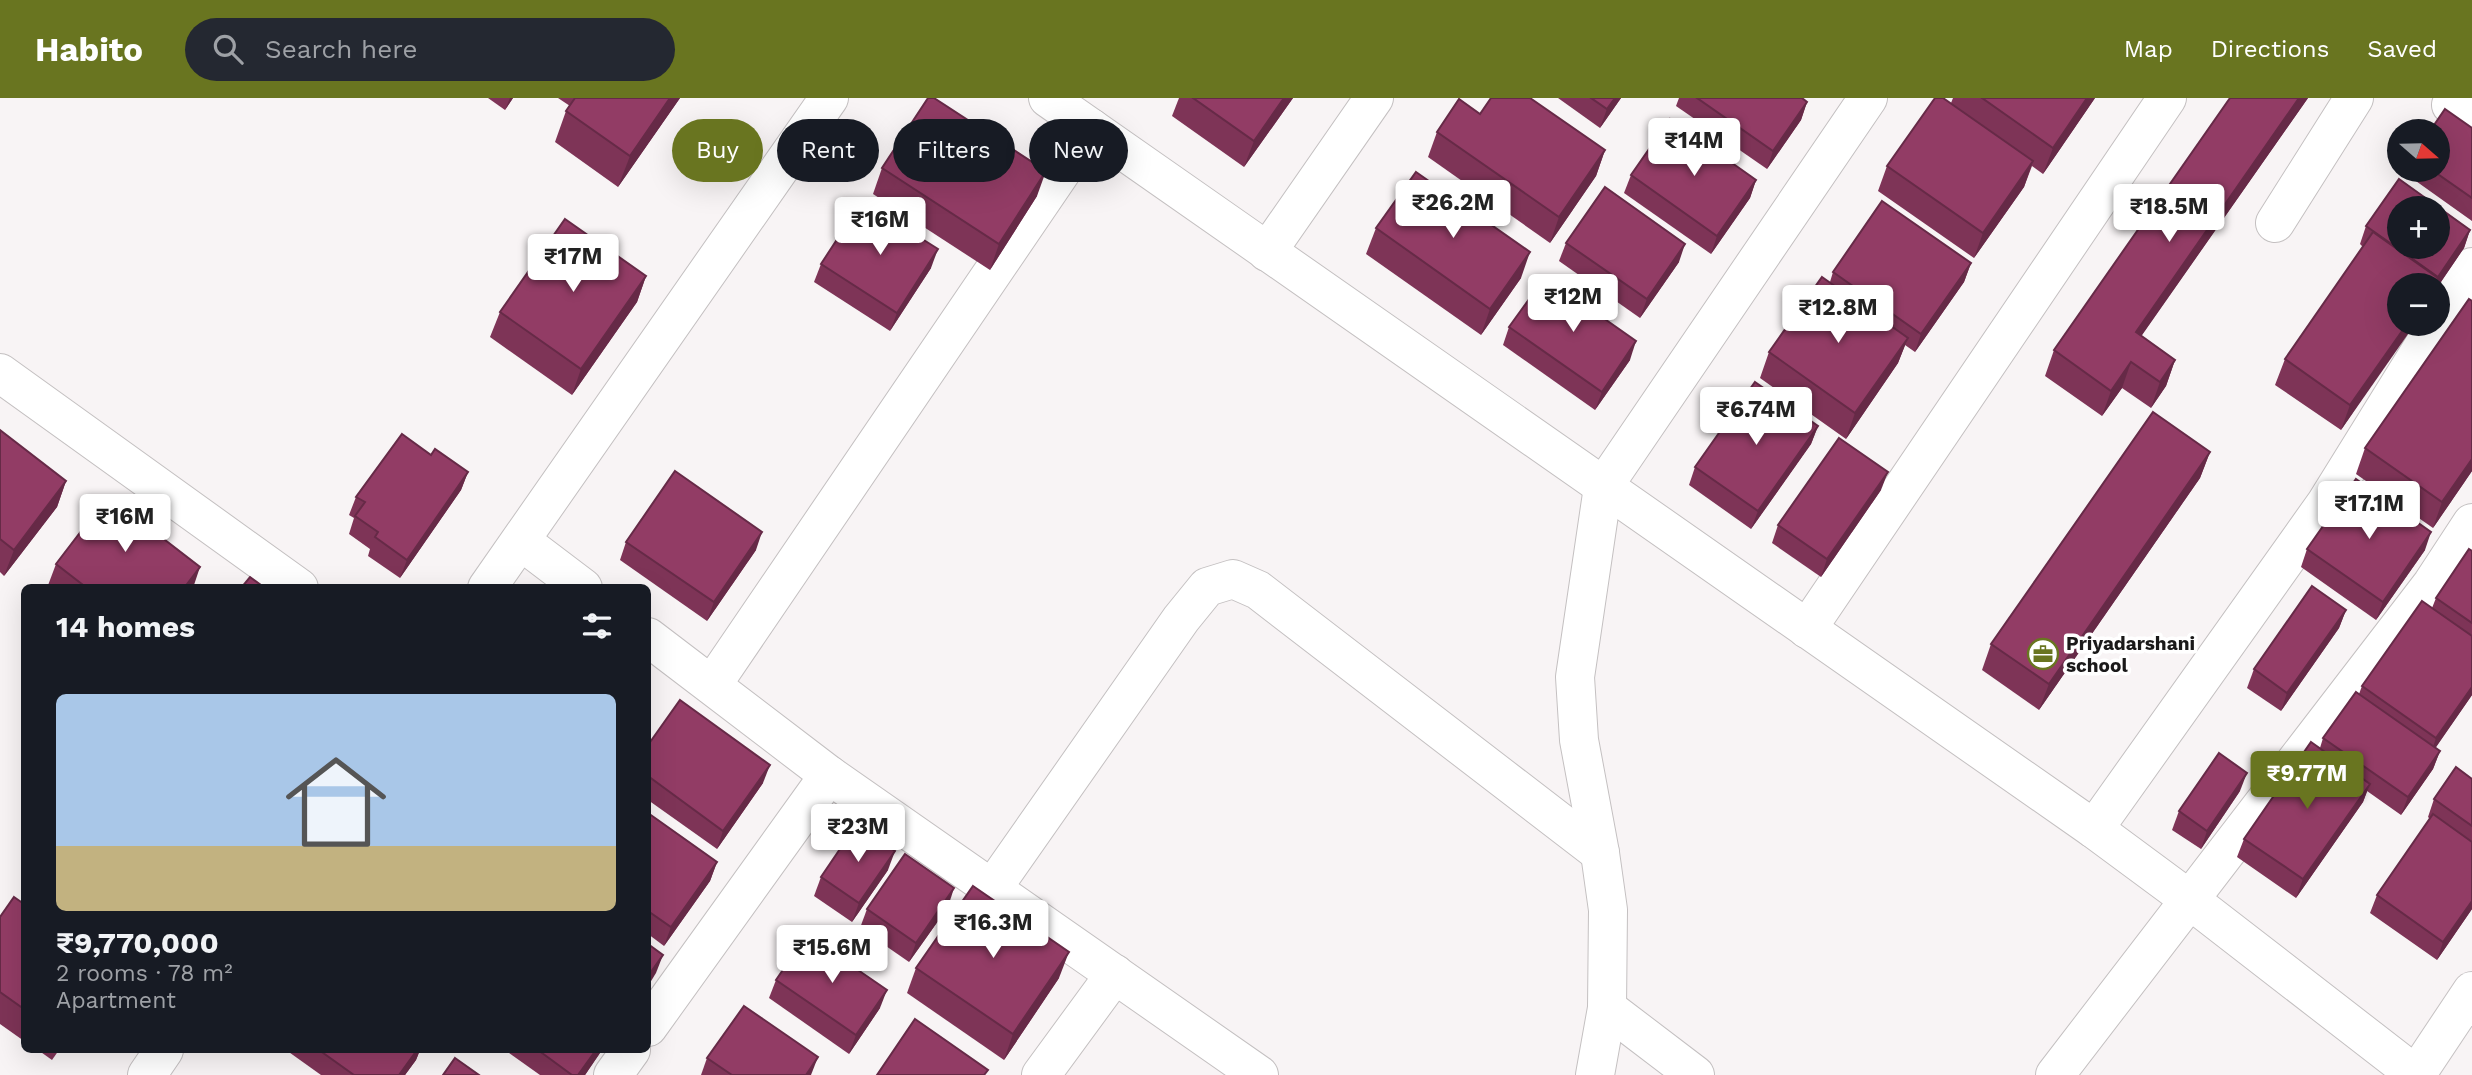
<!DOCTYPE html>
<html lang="en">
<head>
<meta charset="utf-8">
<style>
	:root { --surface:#171b24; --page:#242831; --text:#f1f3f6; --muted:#9ea1a6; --line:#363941; --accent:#697520 }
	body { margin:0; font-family:"Work Sans",sans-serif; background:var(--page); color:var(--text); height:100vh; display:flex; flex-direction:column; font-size:26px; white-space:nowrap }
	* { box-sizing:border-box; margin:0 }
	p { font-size:23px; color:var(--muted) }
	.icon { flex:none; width:38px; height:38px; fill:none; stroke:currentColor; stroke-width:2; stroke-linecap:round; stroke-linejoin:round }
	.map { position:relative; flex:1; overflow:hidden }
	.drawer { position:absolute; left:21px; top:486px; width:630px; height:469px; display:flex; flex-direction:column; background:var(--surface); border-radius:10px; box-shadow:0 7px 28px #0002 }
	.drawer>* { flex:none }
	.hud { position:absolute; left:672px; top:21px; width:665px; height:63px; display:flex; gap:14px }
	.needle { width:46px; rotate:110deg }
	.controls { position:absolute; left:2387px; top:21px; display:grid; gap:14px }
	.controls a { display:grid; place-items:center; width:63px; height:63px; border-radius:50%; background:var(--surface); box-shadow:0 7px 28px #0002; font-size:35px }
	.price { position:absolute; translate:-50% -60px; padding:0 16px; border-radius:7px; background:#fff; color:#222; font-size:23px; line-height:46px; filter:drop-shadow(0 2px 4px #0008) }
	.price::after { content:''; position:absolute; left:50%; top:42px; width:21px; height:16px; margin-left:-10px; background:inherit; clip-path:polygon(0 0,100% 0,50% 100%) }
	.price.active { background:var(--accent); color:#fff }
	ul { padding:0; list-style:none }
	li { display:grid; align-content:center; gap:14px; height:371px; padding:0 35px }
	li+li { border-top:2px solid var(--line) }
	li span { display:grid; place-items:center; height:217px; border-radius:10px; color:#555 }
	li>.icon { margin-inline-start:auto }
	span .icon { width:126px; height:126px; fill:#fffc; stroke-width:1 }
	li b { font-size:30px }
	h2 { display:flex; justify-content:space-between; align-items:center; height:84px; padding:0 35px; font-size:30px }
	.pill { padding:0 24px; border-radius:32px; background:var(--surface); box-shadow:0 7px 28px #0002; font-size:24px; line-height:63px }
	.pill.active { background:var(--accent); color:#fff }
	header { display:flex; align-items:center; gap:42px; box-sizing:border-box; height:98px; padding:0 35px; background:var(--accent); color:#fff }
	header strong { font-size:33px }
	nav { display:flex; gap:38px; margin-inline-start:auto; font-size:24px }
	.search { width:490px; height:63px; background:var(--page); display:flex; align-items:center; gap:18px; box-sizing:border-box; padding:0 24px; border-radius:38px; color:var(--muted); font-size:26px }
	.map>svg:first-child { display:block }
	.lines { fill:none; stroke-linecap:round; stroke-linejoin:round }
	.minor-casing { stroke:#c4c0c1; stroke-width:40 }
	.minor { stroke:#fff; stroke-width:38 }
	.wall { fill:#7e3457 }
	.shaded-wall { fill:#662a47 }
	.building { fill:#923c65; stroke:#662a47; stroke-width:2; fill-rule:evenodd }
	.labels { text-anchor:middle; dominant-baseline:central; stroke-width:7; stroke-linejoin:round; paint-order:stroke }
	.poi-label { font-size:19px; font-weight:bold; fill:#1a1919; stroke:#fff; text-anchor:start }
</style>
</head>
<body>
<header>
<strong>Habito</strong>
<div class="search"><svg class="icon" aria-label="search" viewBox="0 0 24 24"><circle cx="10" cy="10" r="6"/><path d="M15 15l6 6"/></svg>Search here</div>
<nav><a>Map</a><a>Directions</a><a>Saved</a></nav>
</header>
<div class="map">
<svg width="2472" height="977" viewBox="0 0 2472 977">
	<rect width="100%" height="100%" fill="#f8f4f5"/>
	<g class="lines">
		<g class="minor-casing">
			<g id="minor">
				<polyline points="1048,0 2094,731 2190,802 2416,977"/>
				<polyline points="2451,7 2472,21"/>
				<polyline points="2275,125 2354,0"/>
				<polyline points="1267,154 1374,0"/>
				<polyline points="2438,224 2472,169"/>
				<polyline points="0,275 299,490"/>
				<polyline points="521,443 583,490"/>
				<polyline points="487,490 829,0"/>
				<polyline points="1807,531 2167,0"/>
				<polyline points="648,539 829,677 1259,977"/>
				<polyline points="712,587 1091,30"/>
				<polyline points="2094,731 2326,405 2437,226"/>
				<polyline points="992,791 1181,521 1207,489 1233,481 1258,492 1600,755"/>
				<polyline points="1607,910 1695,977"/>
				<polyline points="648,929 829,677"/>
				<polyline points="147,977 164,952"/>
				<polyline points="613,977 631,952"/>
				<polyline points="1041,977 1115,876"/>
				<polyline points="1595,977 1607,910 1608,812 1600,755 1579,642 1575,579 1603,389 1868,0"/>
				<polyline points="2055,977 2432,486 2472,425"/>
				<polyline points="2416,977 2472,893"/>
			</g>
		</g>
		<use href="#minor" class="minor"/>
	</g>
	<g class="wall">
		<polygon points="488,0 513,0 505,12"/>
		<polygon points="558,0 680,0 618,89 555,44 566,13 570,8"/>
		<polygon points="1179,0 1293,0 1244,69 1172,18"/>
		<polygon points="1558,0 1621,0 1600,30"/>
		<polygon points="1679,0 1802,0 1807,4 1801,22 1767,71 1676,8"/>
		<polygon points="1953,0 2095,0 2043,76 2032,68 2024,89 1974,160 1878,93 1887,68 1951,5"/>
		<polygon points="2230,0 2308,0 2141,238 2175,262 2166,288 2151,310 2122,290 2102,318 2045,278 2054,252"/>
		<polygon points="1480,16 1605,52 1596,78 1550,145 1428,59 1437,34"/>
		<polygon points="2472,30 2472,123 2406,76 2408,72 2438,72"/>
		<polygon points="882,70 1037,98 990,172 873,96"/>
		<polygon points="1631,77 1756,82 1750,100 1711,156 1624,95"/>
		<polygon points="2366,128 2470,132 2464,150 2341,332 2275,287 2285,261 2363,149 2360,146"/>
		<polygon points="1376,130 1521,180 1481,237 1366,156"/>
		<polygon points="1566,145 1679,164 1640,220 1559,163"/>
		<polygon points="1971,165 1964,184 1915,254 1905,247 1898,265 1846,341 1760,280 1769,254 1830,184 1833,174"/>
		<polygon points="821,166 931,170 890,233 814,184"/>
		<polygon points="646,178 637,204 572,297 490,239 500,214"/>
		<polygon points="1509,229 1630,262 1595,312 1503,247"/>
		<polygon points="1818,328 1811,346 1751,431 1689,387 1695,369"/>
		<polygon points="0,332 66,383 57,409 4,478 0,474"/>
		<polygon points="2365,350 2472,373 2433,430 2356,376"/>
		<polygon points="2210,354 2200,380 2039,612 1982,572 1991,546"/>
		<polygon points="431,357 468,374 461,392 400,480 368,458 370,451 349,436 354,420 349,417 356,399"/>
		<polygon points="1881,392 1821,479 1772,445 1778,427"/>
		<polygon points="626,444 756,452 707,523 620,462"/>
		<polygon points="2307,451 2425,452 2376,522 2301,469"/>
		<polygon points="2472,453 2472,597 2435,650 2440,653 2433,671 2401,717 2367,693 2363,704 2296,800 2237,759 2244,741 2320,650 2323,640 2359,596 2362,588 2432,510 2436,500"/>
		<polygon points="56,466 193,490 47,490"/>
		<polygon points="2346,512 2339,530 2281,613 2247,590 2254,571"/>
		<polygon points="648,647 763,685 717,751 648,702"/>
		<polygon points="2472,681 2472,811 2437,862 2370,815 2377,797 2430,721 2428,719 2434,701"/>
		<polygon points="2240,693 2201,751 2172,732 2179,713"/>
		<polygon points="648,715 717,764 710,783 664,848 648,836"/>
		<polygon points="888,772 852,824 814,798 821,779"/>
		<polygon points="24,806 24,943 0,926 0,819"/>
		<polygon points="948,809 909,864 860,830 867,811"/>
		<polygon points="916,870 1059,880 1004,962 907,895"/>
		<polygon points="776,882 880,910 849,956 769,900"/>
		<polygon points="38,952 59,952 52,962"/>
		<polygon points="286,952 420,952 416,962 405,977 321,977"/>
		<polygon points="505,952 602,952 585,977 540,977"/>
		<polygon points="707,960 811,977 701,977"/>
	</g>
	<g class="shaded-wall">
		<polygon points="510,0 513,0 505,12"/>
		<polygon points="670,0 680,0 618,89 630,58"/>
		<polygon points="1284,0 1293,0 1244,69 1254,43"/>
		<polygon points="1615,0 1621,0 1600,30 1607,11"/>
		<polygon points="2087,0 2095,0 2043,76 2053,50"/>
		<polygon points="2299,0 2308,0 2126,260 2136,234"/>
		<polygon points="1807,4 1801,22 1767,71 1773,53"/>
		<polygon points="1605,52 1596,78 1550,145 1559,119"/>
		<polygon points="2033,63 2024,89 1974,160 1983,135"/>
		<polygon points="1046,73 1037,98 990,172 999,146"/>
		<polygon points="1756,82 1750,100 1711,156 1717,138"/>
		<polygon points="2470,132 2464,150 2438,188 2433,187 2438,179"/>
		<polygon points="1685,146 1679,164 1640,220 1647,201"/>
		<polygon points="938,151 931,170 890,233 897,215"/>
		<polygon points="1530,154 1521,180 1481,237 1490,211"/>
		<polygon points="1971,165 1964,184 1915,254 1921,236"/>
		<polygon points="646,178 637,204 572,297 581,271"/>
		<polygon points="2407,226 2415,226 2341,332 2350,307"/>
		<polygon points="1908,240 1898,265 1846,341 1855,315"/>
		<polygon points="1636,243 1630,262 1595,312 1602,294"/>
		<polygon points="2175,262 2166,288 2151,310 2160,284"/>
		<polygon points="2131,264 2122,290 2102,318 2111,293"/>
		<polygon points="1818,328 1811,346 1751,431 1758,413"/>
		<polygon points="2210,354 2200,380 2039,612 2049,586"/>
		<polygon points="2472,361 2472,373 2433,430 2442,404"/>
		<polygon points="468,374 461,392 400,480 407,462"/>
		<polygon points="1888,374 1881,392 1821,479 1827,461"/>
		<polygon points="66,383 57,409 4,478 14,452"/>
		<polygon points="762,434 756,452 707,523 714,504"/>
		<polygon points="2431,434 2425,452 2376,522 2383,504"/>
		<polygon points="200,469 193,490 184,490"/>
		<polygon points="2346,512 2339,530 2281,613 2287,595"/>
		<polygon points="2472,589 2472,597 2430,658 2436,640"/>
		<polygon points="2440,653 2433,671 2401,717 2408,699"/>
		<polygon points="770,667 763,685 717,751 723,733"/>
		<polygon points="2247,675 2240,693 2201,751 2207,733"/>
		<polygon points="2370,686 2363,704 2296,800 2303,781"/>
		<polygon points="895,753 888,772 852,824 859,805"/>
		<polygon points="717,764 710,783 664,848 671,829"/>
		<polygon points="954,790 948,809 909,864 916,845"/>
		<polygon points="2472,803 2472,811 2437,862 2443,844"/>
		<polygon points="1069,854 1059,880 1004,962 1013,936"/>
		<polygon points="663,857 656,875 648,888 648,878"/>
		<polygon points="887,892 880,910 849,956 856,937"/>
		<polygon points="417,952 420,952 416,962 405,977 399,977"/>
		<polygon points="596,952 602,952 585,977 578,977"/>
		<polygon points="818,959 811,977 806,977"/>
	</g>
	<g class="building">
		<polygon points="575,0 670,0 630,58 566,13"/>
		<polygon points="928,0 934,0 1046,73 999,146 882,70"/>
		<polygon points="1193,0 1284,0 1254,43"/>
		<polygon points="1491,0 1530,0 1605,52 1559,119 1437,34 1459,1 1480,16"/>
		<polygon points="1591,0 1615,0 1607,11"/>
		<polygon points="1697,0 1802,0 1807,4 1773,53"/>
		<polygon points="1935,0 1943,0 2033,63 1983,135 1887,68"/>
		<polygon points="1982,0 2087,0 2053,50"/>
		<polygon points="2230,0 2299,0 2136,234 2175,262 2160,284 2131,264 2111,293 2054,252"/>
		<polygon points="2445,11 2472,30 2472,100 2432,72 2438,72 2438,33 2430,33"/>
		<polygon points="1670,21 1756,82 1717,138 1631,77"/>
		<polygon points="1416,74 1530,154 1490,211 1376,130"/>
		<path d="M2399,81L2470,132L2438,179L2366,128ZM2399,110H2438V149H2399Z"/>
		<polygon points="1605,89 1685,146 1647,201 1566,145"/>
		<polygon points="862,103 938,151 897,215 821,166"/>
		<polygon points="1882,103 1971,165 1921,236 1833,174"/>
		<polygon points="565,121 646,178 581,271 500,214"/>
		<polygon points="2373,134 2438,180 2433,187 2399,187 2399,226 2407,226 2350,307 2285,261"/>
		<polygon points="1545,179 1636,243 1602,294 1509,229"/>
		<polygon points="1822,179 1908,240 1855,315 1769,254"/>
		<polygon points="2469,201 2472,203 2472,361 2442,404 2365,350"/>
		<polygon points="1755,284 1818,328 1758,413 1695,369"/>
		<polygon points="2153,314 2210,354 2049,586 1991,546"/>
		<polygon points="0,332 66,383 14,452 0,441"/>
		<polygon points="402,336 431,357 435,351 468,374 407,462 375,439 378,434 355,418 365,404 356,399"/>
		<polygon points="1839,340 1888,374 1827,461 1778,427"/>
		<polygon points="675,373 762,434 714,504 626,444"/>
		<polygon points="2356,381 2431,434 2383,504 2307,451"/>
		<polygon points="108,398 200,469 184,490 87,490 56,466"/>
		<polygon points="2469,451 2472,453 2472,525 2436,500"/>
		<polygon points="250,479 265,490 241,490"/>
		<polygon points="2312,488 2346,512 2287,595 2254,571"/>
		<polygon points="2422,503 2472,538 2472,589 2436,640 2362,588"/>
		<polygon points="2356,594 2440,653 2408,699 2323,640"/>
		<polygon points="680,602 770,667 723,733 648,678 648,647"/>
		<polygon points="2311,644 2370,686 2303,781 2244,741"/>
		<polygon points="2219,655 2247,675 2207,733 2179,713"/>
		<polygon points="2456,669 2472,681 2472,728 2434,701"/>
		<polygon points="648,715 717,764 671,829 648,813"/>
		<polygon points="2433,716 2472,744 2472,803 2443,844 2377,797"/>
		<polygon points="857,726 895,753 859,805 821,779"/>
		<polygon points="905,756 954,790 916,845 867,811"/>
		<polygon points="973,788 1069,854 1013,936 916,870"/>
		<polygon points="14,799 24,806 24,911 0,894 0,819"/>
		<polygon points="807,837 887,892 856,937 776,882"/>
		<polygon points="648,846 663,857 648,878"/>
		<polygon points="744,908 818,959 806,977 732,977 707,960"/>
		<polygon points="915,921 988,972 984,977 877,977"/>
		<polygon points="319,952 417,952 399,977 354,977"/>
		<polygon points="538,952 596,952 578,977 572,977"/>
		<polygon points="455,960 479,977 443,977"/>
	</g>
	<defs>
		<g id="office-ring" transform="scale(1.575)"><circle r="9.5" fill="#fff" stroke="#697520" stroke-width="1.5"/><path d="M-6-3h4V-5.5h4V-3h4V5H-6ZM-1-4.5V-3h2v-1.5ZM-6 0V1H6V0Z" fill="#697520"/></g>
	</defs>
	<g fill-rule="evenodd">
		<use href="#office-ring" x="2043" y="556"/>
	</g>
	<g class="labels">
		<g class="poi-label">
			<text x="2066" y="545">Priyadarshani<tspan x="2066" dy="22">school</tspan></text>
		</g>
	</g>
</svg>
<div class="controls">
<a><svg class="needle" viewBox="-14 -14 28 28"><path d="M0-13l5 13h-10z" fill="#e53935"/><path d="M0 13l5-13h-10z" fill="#9ea1a6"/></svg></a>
<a>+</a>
<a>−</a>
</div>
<b class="price" style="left:1694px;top:80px">₹14M</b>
<b class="price" style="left:1453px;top:142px">₹26.2M</b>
<b class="price" style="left:2169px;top:146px">₹18.5M</b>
<b class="price" style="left:880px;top:159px">₹16M</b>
<b class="price" style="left:573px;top:196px">₹17M</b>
<b class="price" style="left:1573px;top:236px">₹12M</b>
<b class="price" style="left:1838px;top:247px">₹12.8M</b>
<b class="price" style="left:1756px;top:349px">₹6.74M</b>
<b class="price" style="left:2369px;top:443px">₹17.1M</b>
<b class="price" style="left:125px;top:456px">₹16M</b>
<b class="price active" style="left:2307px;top:713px">₹9.77M</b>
<b class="price" style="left:858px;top:766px">₹23M</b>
<b class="price" style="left:993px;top:862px">₹16.3M</b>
<b class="price" style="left:832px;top:887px">₹15.6M</b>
<div class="hud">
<a class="pill active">Buy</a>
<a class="pill">Rent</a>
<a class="pill">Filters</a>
<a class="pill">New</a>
</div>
<section class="drawer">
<h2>14 homes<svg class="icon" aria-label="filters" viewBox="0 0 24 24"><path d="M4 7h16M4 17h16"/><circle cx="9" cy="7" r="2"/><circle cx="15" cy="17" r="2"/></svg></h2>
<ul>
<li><span style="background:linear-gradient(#a9c7e8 70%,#c2b280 0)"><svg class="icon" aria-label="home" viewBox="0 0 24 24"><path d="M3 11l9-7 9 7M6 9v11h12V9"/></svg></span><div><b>₹9,770,000</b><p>2 rooms · 78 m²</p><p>Apartment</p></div></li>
</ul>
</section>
</div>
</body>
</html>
